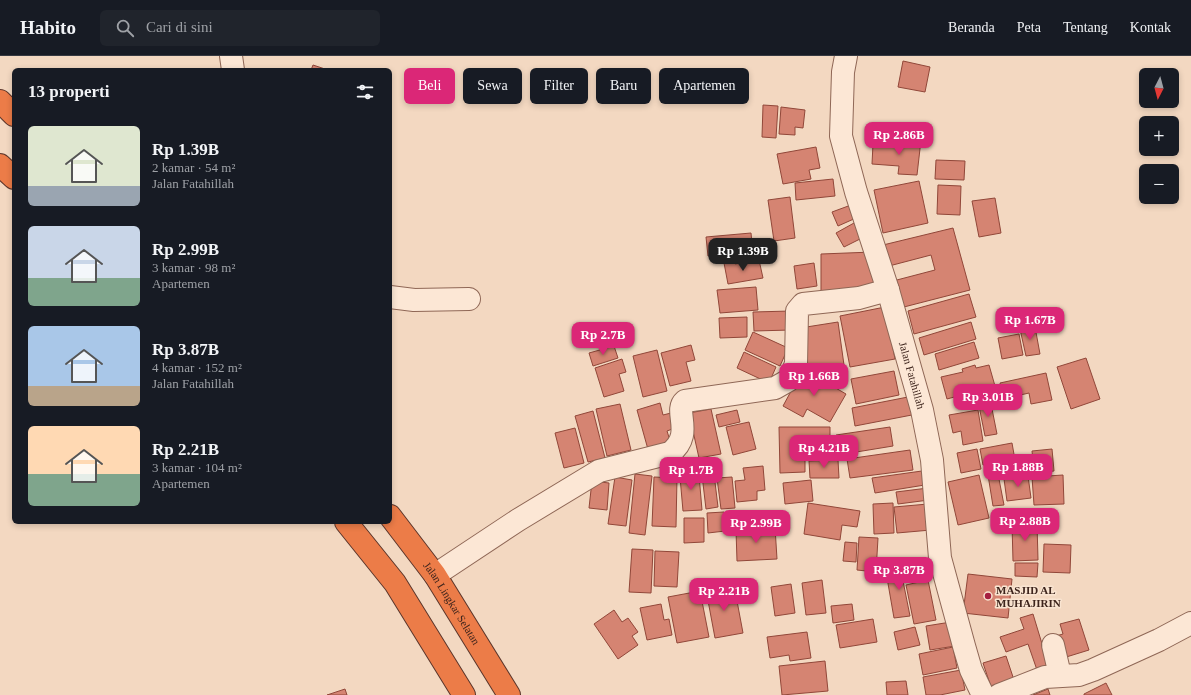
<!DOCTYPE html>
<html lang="id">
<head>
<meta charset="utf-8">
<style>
	:root { --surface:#171b24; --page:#20242c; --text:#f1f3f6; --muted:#9ea1a6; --line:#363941; --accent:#db2777 }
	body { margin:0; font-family:"Times New Roman",serif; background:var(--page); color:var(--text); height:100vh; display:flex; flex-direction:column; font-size:15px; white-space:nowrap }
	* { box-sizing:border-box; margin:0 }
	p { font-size:13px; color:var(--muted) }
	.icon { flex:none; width:22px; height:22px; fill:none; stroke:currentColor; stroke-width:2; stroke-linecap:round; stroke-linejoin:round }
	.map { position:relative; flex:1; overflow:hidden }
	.drawer { position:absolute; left:12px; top:12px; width:380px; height:456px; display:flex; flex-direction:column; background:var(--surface); border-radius:6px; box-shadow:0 2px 6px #0003 }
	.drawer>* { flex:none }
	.guide { position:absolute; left:404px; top:12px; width:380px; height:36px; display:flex; gap:8px }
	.needle { width:26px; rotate:186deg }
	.buttons { position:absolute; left:1139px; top:12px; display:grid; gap:8px }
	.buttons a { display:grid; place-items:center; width:40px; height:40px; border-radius:6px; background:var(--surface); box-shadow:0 2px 6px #0003; font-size:20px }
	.price { position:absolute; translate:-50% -34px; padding:0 9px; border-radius:8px; background:var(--accent); color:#fff; font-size:13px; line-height:26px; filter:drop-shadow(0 1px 2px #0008) }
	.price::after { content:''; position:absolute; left:50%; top:24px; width:12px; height:9px; margin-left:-6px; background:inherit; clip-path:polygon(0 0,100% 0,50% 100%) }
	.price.selected { background:#222; color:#fff }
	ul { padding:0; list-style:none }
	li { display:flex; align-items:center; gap:12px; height:100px; padding:0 16px }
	li span { display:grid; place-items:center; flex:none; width:112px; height:80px; border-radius:6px; color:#555 }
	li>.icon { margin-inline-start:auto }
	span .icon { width:48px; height:48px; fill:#fffc; stroke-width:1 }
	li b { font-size:17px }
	h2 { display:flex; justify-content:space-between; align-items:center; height:48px; padding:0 16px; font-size:17px }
	.pill { padding:0 14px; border-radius:6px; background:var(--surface); box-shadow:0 2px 6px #0003; font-size:14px; line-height:36px }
	.pill.selected { background:var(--accent); color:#fff }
	header { display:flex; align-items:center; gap:24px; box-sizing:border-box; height:56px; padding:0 20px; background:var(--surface); border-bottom:1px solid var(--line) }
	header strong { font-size:19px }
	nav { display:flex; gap:22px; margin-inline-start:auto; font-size:14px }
	.search { width:280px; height:36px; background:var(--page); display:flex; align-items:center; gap:10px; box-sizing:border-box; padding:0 14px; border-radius:6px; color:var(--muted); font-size:15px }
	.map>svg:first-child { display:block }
	.building { fill:#d58472; stroke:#914739 }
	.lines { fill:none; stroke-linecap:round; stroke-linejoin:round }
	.minor-casing { stroke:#8f6756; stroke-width:24 }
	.highway-casing { stroke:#5c362b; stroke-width:24 }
	.minor { stroke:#fce7d5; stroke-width:22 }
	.highway { stroke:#ec7c48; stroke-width:22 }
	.poi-dot { fill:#a51f40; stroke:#f9e4d1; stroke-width:1.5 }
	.labels { text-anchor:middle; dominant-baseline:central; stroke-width:3; stroke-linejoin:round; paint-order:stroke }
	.street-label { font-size:11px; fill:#3d241c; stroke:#f9e4d1 }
	.poi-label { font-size:11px; font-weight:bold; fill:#3d241c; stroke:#f9e4d1; text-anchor:start }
</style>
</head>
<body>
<header>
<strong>Habito</strong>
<div class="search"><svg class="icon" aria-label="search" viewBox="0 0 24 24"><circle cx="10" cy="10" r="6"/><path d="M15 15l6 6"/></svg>Cari di sini</div>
<nav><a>Beranda</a><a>Peta</a><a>Tentang</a><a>Kontak</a></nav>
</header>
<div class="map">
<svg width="1191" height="639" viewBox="0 0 1191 639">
	<rect width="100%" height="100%" fill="#f3d8c1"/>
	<g class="building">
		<polygon points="903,5 930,11 925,36 898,31"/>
		<polygon points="313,9 328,14 311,14"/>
		<polygon points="763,49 778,50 776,82 762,81"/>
		<polygon points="781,51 805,54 803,72 795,71 795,79 779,78"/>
		<polygon points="901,82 921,84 917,119 898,118 899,110 872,108 873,88 901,90"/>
		<polygon points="816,91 820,112 809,114 811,123 783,128 777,98"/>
		<polygon points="936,104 965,105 964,124 935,123"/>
		<polygon points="833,123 835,140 796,144 795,127"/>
		<polygon points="919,125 928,167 883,177 874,134"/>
		<polygon points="938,129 961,130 960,159 937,158"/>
		<polygon points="790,141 795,182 774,185 768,144"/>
		<polygon points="995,142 1001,177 979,181 972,145"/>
		<polygon points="851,149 856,162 838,170 832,156"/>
		<polygon points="854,167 862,182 844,191 836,177"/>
		<polygon points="953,172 970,234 900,252 893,225 935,214 931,199 889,210 883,189"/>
		<polygon points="751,177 753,197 708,200 706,181"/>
		<polygon points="873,196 874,234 821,235 821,198"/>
		<polygon points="759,204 763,222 728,228 724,207 734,205 735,208"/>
		<polygon points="814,207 817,230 797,233 794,210"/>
		<polygon points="756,231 758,254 720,257 717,234"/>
		<polygon points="969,238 976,261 914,278 908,255"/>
		<polygon points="885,251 895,303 850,311 840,260"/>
		<polygon points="1030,252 1032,269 1022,270 1020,253"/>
		<polygon points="791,255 791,274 754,275 753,256"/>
		<polygon points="747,261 747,281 720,282 719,262"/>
		<polygon points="838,266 844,309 806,314 800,272"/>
		<polygon points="971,266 976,283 924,299 919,282"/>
		<polygon points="1035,271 1040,298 1026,300 1020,273"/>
		<polygon points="753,276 788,292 780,310 745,294"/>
		<polygon points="1019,278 1023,299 1002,303 998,282"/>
		<polygon points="974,286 979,302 939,314 935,298"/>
		<polygon points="691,289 695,304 686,306 691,325 670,330 661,297"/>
		<polygon points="614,290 618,302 593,310 589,297"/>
		<polygon points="657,294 667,335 643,341 633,300"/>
		<polygon points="744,296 776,311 769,327 737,312"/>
		<polygon points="1086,302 1100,343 1071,353 1057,311"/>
		<polygon points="622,303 626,316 619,318 624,335 604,341 595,312"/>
		<polygon points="975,309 976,312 989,309 995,330 982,334 984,338 970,341 969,337 947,343 941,321 963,316 962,313"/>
		<polygon points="803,313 846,338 830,366 807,353 803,361 783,350"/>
		<polygon points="894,315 899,339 856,348 851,323"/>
		<polygon points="1046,317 1052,344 1031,348 1029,337 1003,343 1000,327"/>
		<polygon points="913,340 917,358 855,370 852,352"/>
		<polygon points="990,343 997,378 985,380 978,345"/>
		<polygon points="660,347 663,359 671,357 675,372 667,375 672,391 649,397 637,354"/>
		<polygon points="620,348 631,394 607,400 596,353"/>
		<polygon points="711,353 721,398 699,402 689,357"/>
		<polygon points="737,354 740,366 719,371 716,359"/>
		<polygon points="978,354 983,385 963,389 961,375 953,377 949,359"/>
		<polygon points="593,355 605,402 588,406 575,360"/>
		<polygon points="749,366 756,393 733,399 726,371"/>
		<polygon points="779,371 830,371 830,398 805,398 805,416 780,417"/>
		<polygon points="890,371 893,390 838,399 836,379"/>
		<polygon points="575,372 584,407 564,412 555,377"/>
		<polygon points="1012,387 1015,404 983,409 980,393"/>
		<polygon points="977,393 981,413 961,417 957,397"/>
		<polygon points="1052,393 1054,415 1002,421 1000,409 1033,405 1032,395"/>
		<polygon points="910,394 913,414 850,422 847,403"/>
		<polygon points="838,404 839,422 810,422 809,405"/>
		<polygon points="763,410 765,434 757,435 757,444 737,446 735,425 745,424 743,412"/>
		<polygon points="692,411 693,420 699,419 702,454 683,455 680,421 682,421 681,412"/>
		<polygon points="929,414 931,428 875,437 872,422"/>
		<polygon points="635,418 652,420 645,479 629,477"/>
		<polygon points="714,418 718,451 706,453 702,419"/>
		<polygon points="998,418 1004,449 993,450 988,419"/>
		<polygon points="979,419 989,462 958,469 948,426"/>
		<polygon points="1063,419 1064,448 1034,449 1032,421"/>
		<polygon points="1028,420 1031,442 1007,445 1004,423"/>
		<polygon points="615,421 632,424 626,470 608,468"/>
		<polygon points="654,421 677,422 676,471 652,470"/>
		<polygon points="732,421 735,452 721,453 717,422"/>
		<polygon points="811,424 813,445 785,448 783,427"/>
		<polygon points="592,425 609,427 607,454 589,452"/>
		<polygon points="928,432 929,444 898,448 896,436"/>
		<polygon points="808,447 860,455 857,471 842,469 840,484 804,478"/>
		<polygon points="893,447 894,477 874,478 873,448"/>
		<polygon points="928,448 931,474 897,477 894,451"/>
		<polygon points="724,456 725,475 708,477 707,457"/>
		<polygon points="684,462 704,462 704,486 684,487"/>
		<polygon points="1037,467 1038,504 1013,505 1012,468"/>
		<polygon points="775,471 777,503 737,505 736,474"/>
		<polygon points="859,481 878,482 876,516 857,514"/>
		<polygon points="845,486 857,487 856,506 843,505"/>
		<polygon points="1044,488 1071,489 1070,517 1043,516"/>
		<polygon points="632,493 653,494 651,537 629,536"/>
		<polygon points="655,495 679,496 677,531 654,530"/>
		<polygon points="1015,507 1038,507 1037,521 1015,520"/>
		<polygon points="910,511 913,523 903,525 910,560 894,562 886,516"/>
		<polygon points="968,518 1012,523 1008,562 963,557"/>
		<polygon points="822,524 826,557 806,559 802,527"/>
		<polygon points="928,524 936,564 914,568 906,529"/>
		<polygon points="791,528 795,557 775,560 771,531"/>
		<polygon points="734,529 743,577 715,582 706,534"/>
		<polygon points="700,535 709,581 677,587 668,541"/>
		<polygon points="661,548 664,564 669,563 672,579 647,584 640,552"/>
		<polygon points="852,548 854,564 833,567 831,550"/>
		<polygon points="614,554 622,566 628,562 638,576 632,580 638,589 618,603 594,568"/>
		<polygon points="1033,558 1049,611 1037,614 1028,588 1006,596 1000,581 1024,573 1020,562"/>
		<polygon points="873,563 877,586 840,592 836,569"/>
		<polygon points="1079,563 1089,594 1063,602 1056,580 1063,578 1060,568"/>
		<polygon points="951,566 955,590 930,594 926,570"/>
		<polygon points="915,571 920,589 898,594 894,576"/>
		<polygon points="807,576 811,602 790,605 789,599 770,602 767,581"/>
		<polygon points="953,591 957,612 923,619 919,598"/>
		<polygon points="1006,600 1015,627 992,634 983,607"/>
		<polygon points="825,605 828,635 782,639 779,610"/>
		<polygon points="961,614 965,634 940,639 926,639 923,621"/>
		<polygon points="906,625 908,639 887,639 886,626"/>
		<polygon points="1106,627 1112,639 1084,639 1084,638"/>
		<polygon points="345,633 347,639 327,639"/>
		<polygon points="1048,633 1050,639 1033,639"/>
	</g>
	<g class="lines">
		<g class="minor-casing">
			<g id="minor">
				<polyline points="231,0 233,14"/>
				<path id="s1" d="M846,0L843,16L841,80L856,136L888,234L922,354L932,404L940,502L964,590L971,614L983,639"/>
				<polyline points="390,241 414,244 469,243"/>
				<path d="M435,519L518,464L599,415L670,397C695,378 673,355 685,345L775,332L789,324L796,308L797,255L803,248L859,242L888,234"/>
				<polyline points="1053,589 1060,619"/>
				<polyline points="999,639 1045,621 1079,619 1093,614 1159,584 1191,567"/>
			</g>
		</g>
		<g class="highway-casing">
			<g id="highway">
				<polyline points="0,45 14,59"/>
				<polyline points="0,109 14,122"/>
				<path id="s2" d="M390,460L435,519L509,639"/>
				<polyline points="346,466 395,527 464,639"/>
			</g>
		</g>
		<use href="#minor" class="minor"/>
		<use href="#highway" class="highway"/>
	</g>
	<circle class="poi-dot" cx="988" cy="540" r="4"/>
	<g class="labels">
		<g class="street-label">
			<text stroke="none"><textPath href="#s1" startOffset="330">Jalan Fatahillah</textPath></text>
			<text stroke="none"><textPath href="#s2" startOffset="107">Jalan Lingkar Selatan</textPath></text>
		</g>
		<g class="poi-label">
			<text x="996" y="534">MASJID AL<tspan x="996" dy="13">MUHAJIRIN</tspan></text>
		</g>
	</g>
</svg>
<div class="buttons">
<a><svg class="needle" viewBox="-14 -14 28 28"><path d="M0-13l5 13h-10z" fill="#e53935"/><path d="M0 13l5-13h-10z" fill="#9ea1a6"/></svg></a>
<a>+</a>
<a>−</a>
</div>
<b class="price" style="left:899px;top:100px">Rp 2.86B</b>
<b class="price selected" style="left:743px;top:216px">Rp 1.39B</b>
<b class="price" style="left:1030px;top:285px">Rp 1.67B</b>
<b class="price" style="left:603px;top:300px">Rp 2.7B</b>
<b class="price" style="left:814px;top:341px">Rp 1.66B</b>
<b class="price" style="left:988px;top:362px">Rp 3.01B</b>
<b class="price" style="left:824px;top:413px">Rp 4.21B</b>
<b class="price" style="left:1018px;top:432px">Rp 1.88B</b>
<b class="price" style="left:691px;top:435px">Rp 1.7B</b>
<b class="price" style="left:1025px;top:486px">Rp 2.88B</b>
<b class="price" style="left:756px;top:488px">Rp 2.99B</b>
<b class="price" style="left:899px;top:535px">Rp 3.87B</b>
<b class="price" style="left:724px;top:556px">Rp 2.21B</b>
<div class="guide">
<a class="pill selected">Beli</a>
<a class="pill">Sewa</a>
<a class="pill">Filter</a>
<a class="pill">Baru</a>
<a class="pill">Apartemen</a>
</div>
<section class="drawer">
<h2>13 properti<svg class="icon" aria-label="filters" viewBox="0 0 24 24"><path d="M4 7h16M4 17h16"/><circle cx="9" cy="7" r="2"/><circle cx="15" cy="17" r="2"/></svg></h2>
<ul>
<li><span style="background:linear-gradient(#dfe7d0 75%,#9aa5b1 0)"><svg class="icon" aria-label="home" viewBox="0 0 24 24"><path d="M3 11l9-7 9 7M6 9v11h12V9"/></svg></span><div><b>Rp 1.39B</b><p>2 kamar · 54 m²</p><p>Jalan Fatahillah</p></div></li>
<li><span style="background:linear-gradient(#c9d6e8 65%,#7fa58c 0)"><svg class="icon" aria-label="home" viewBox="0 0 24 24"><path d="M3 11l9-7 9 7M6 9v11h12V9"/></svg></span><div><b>Rp 2.99B</b><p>3 kamar · 98 m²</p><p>Apartemen</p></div></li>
<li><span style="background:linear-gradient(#a9c7e8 75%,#b9a48a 0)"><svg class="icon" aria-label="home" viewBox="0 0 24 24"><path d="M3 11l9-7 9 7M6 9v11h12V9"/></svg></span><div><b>Rp 3.87B</b><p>4 kamar · 152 m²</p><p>Jalan Fatahillah</p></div></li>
<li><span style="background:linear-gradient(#ffd9b3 60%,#7fa58c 0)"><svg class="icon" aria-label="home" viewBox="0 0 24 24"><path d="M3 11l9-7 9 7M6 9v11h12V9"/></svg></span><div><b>Rp 2.21B</b><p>3 kamar · 104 m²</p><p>Apartemen</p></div></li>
</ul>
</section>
</div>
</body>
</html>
